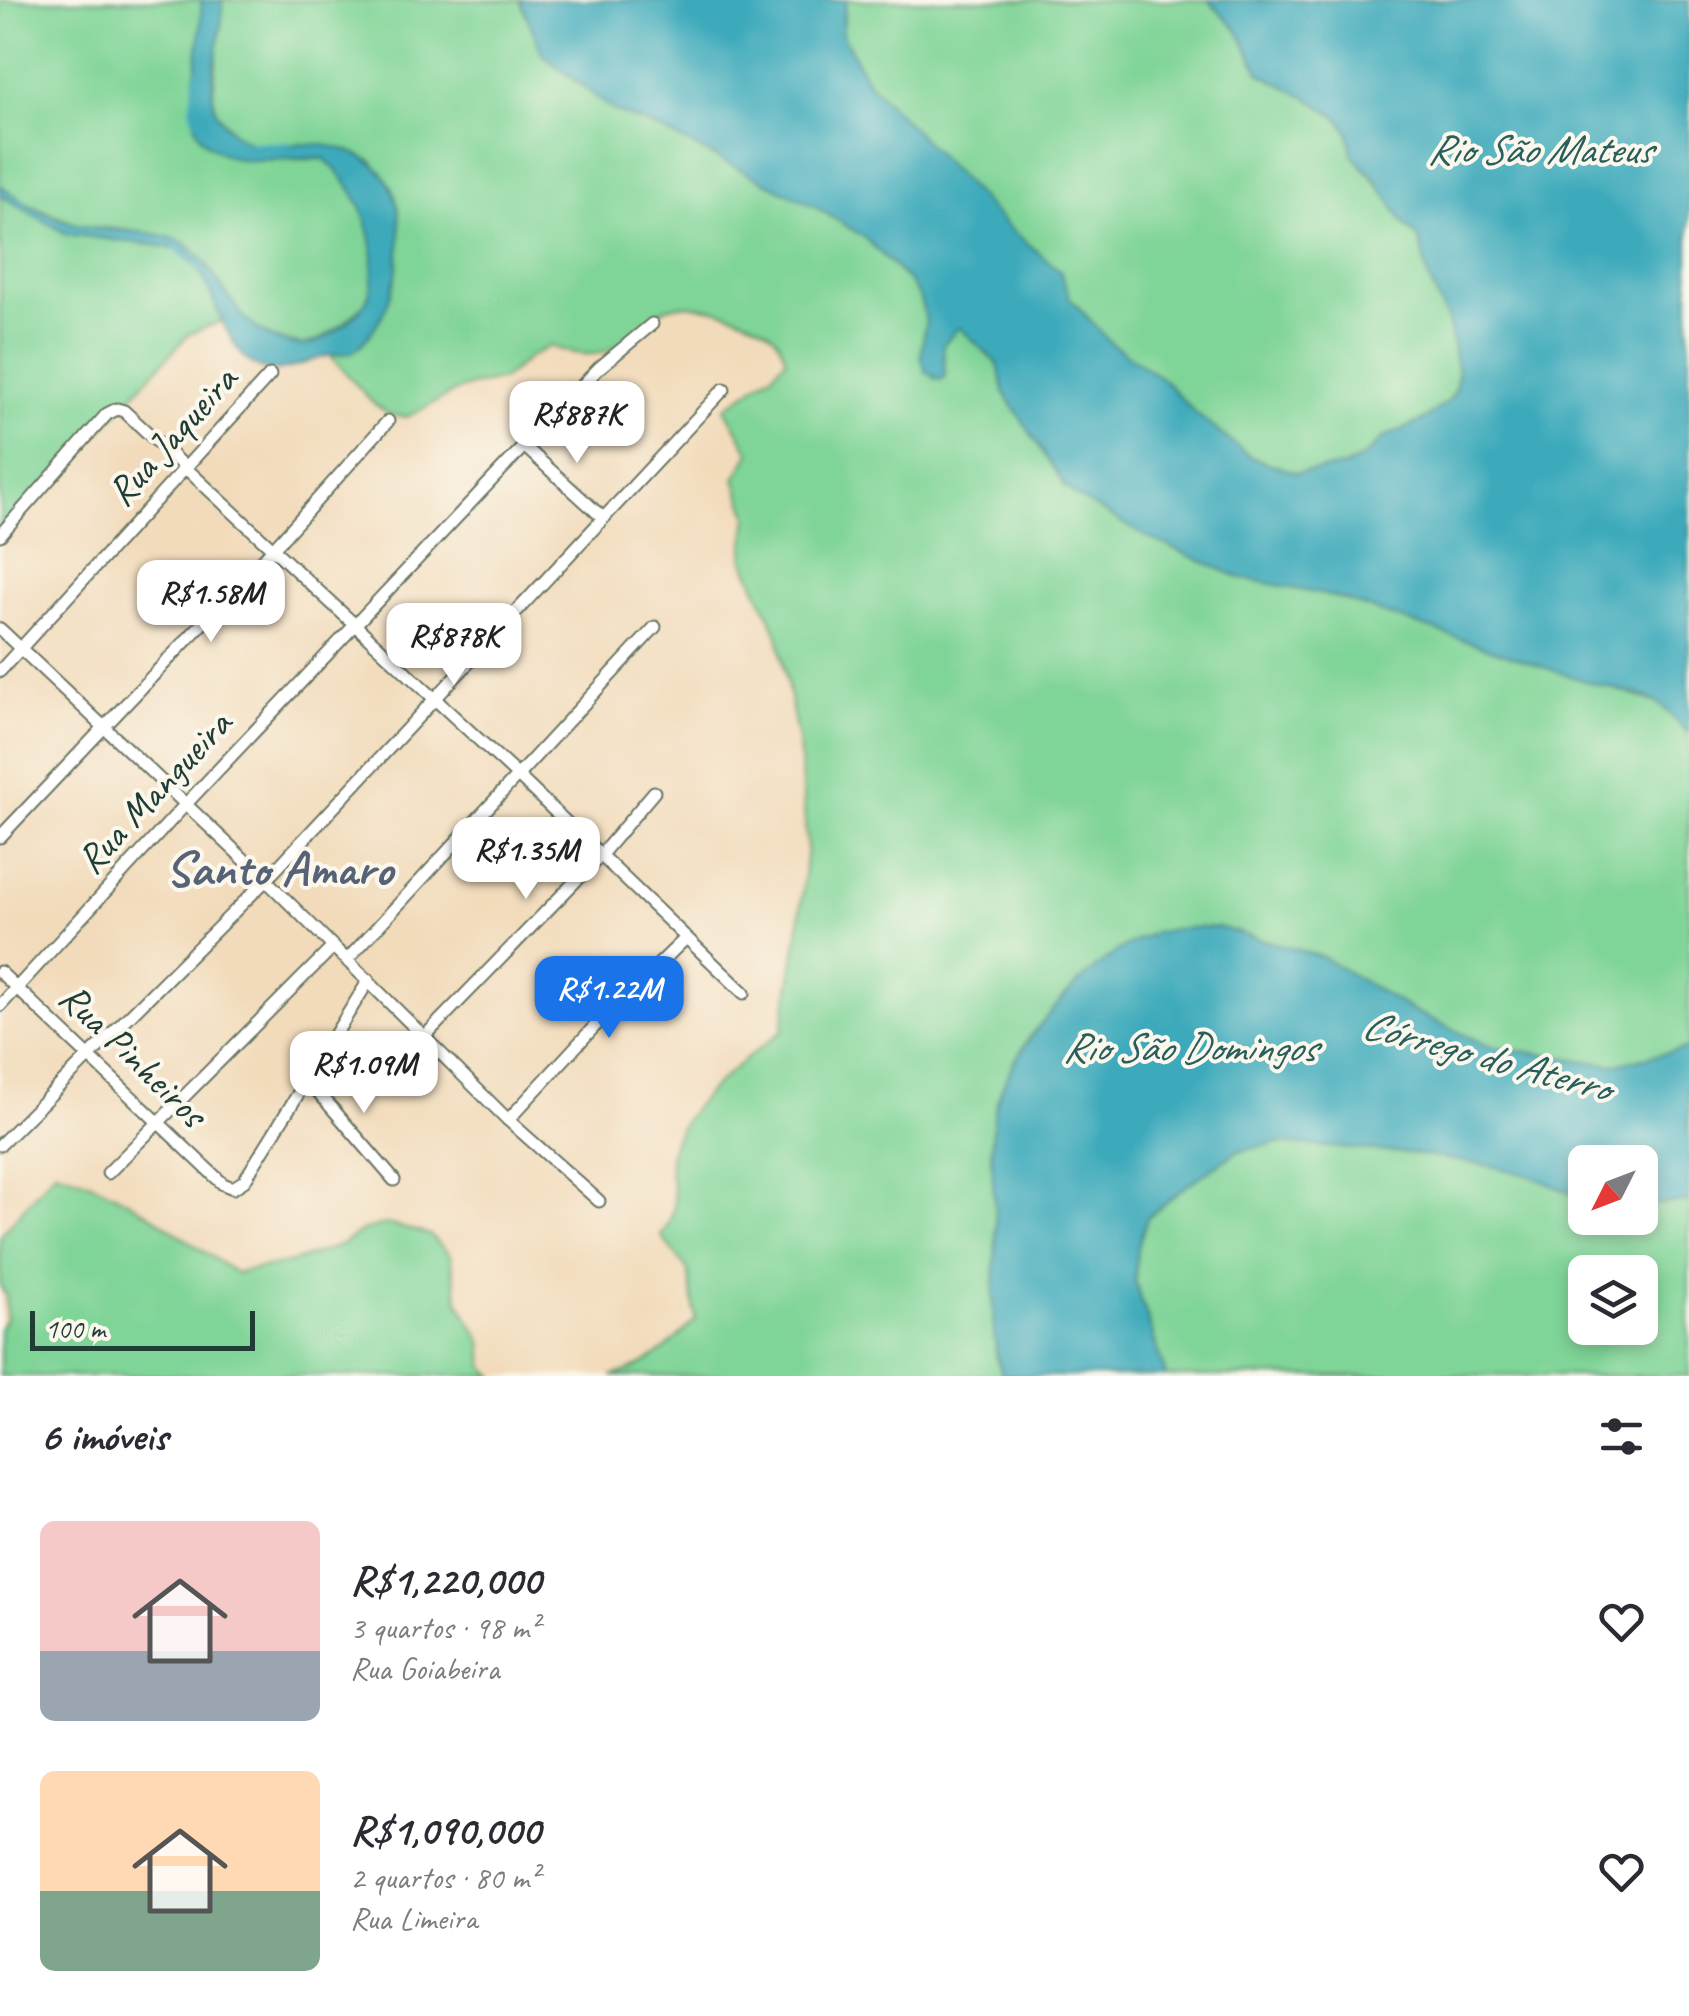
<!DOCTYPE html>
<html lang="pt">
<head>
<meta charset="utf-8">
<style>
	:root { --surface:#fff; --page:#f2f2f3; --text:#2b2b33; --muted:#7c7c81; --accent:#1a73e8 }
	body { margin:0; font-family:Caveat,sans-serif; background:var(--page); color:var(--text); height:100vh; display:flex; flex-direction:column; font-size:38px; white-space:nowrap }
	* { box-sizing:border-box; margin:0 }
	p { font-size:32px; color:var(--muted) }
	.icon { flex:none; width:55px; height:55px; fill:none; stroke:currentColor; stroke-width:2; stroke-linecap:round; stroke-linejoin:round }
	.map { position:relative; height:1376px; overflow:hidden }
	.drawer { display:flex; flex-direction:column; background:var(--surface); flex:1 }
	.drawer>* { flex:none }
	.needle { width:65px; rotate:228deg }
	.controls { position:absolute; left:1568px; top:1145px; display:grid; gap:20px }
	.controls a { display:grid; place-items:center; width:90px; height:90px; border-radius:15px; background:var(--surface); box-shadow:0 5px 15px #0003; font-size:50px }
	.scale { position:absolute; left:30px; bottom:25px; width:225px; box-sizing:border-box; padding-left:10px; border:5px solid #1f3d34; border-top:0; font-size:28px; line-height:35px; white-space:nowrap; color:#1f3d34; -webkit-text-stroke:8px #fbf7ec; paint-order:stroke }
	.price { position:absolute; translate:-50% -85px; padding:0 22px; border-radius:20px; background:#fff; color:#222; font-size:32px; line-height:65px; filter:drop-shadow(0 2px 5px #0008) }
	.price::after { content:''; position:absolute; left:50%; top:60px; width:30px; height:22px; margin-left:-15px; background:inherit; clip-path:polygon(0 0,100% 0,50% 100%) }
	.price.on { background:var(--accent); color:#fff }
	ul { padding:0; list-style:none }
	li { display:flex; align-items:center; gap:30px; height:250px; padding:0 40px }
	li span { display:grid; place-items:center; flex:none; width:280px; height:200px; border-radius:15px; color:#555 }
	li>.icon { margin-inline-start:auto }
	span .icon { width:120px; height:120px; fill:#fffc; stroke-width:1 }
	li b { font-size:42px }
	h2 { display:flex; justify-content:space-between; align-items:center; height:120px; padding:0 40px; font-size:42px }
	.map>svg:first-child { display:block }
	.green { fill:#7fd497; stroke:#4f8866; stroke-width:2.5; fill-rule:evenodd }
	.water { fill:#3caabb; stroke:#2e7478; stroke-width:2.5 }
	.lines { fill:none; stroke-linecap:round; stroke-linejoin:round }
	.stream { stroke:#3caabb; stroke-width:5 }
	.street-casing { stroke:#697463; stroke-width:15 }
	.street { stroke:#fff; stroke-width:11 }
	.labels { text-anchor:middle; dominant-baseline:central; stroke-width:8; stroke-linejoin:round; paint-order:stroke }
	.street-label { font-size:40px; fill:#1f3d34; stroke:#fbf7ec }
	.water-label { font-size:42px; font-style:italic; fill:#285e5c; stroke:#fbf7ec }
	.district-label { font-size:50px; font-weight:bold; fill:#566275; stroke:#fbf7ec }
</style>
</head>
<body>
<div class="map">
<svg width="1689" height="1376" viewBox="0 0 1689 1376">
	<rect width="100%" height="100%" fill="#fbf7ec"/>
	<filter id="ink" filterUnits="userSpaceOnUse"><feTurbulence type="fractalNoise" baseFrequency=".01" numOctaves="2"/><feDisplacementMap in="SourceGraphic" scale="20" xChannelSelector="R" yChannelSelector="G"/><feConvolveMatrix kernelMatrix="1 2 1 2 8 2 1 2 1" color-interpolation-filters="sRGB"/></filter>
	<filter id="wash" filterUnits="userSpaceOnUse"><feTurbulence type="fractalNoise" baseFrequency=".0048" numOctaves="4" result="noise"/><feDisplacementMap in="SourceGraphic" scale="40" xChannelSelector="R" yChannelSelector="G"/><feGaussianBlur stdDeviation="2.25" result="paint"/><feColorMatrix in="noise" values="0 0 0 0 0 0 0 0 0 0 0 0 0 0 0 0 0 1.4 0 .05"/><feComposite in="paint" operator="in"/></filter>
	<g filter="url(#wash)">
		<rect width="100%" height="100%" fill="#f2dbbb"/>
		<g class="green">
			<polygon points="0,0 201,0 203,22 196,84 246,160 325,159 342,175 366,215 374,252 373,283 365,304 343,324 319,340 303,345 273,338 245,321 187,245 127,230 80,226 20,200 0,185"/>
			<path d="M222,0H520L544,55L614,111L661,130L814,206L864,237L908,280L919,295L926,320L921,355L933,378L940,380L945,376L943,345L959,326L998,365L1004,392L1065,486L1076,496L1145,536L1238,577L1335,597L1660,704L1689,734V1048L1612,1065L1488,1046L1412,1010L1322,957L1218,927L1094,969L1031,1034L1011,1067L995,1111L991,1152L996,1200V1357L1003,1376H611C647,1367 671,1346 696,1319L688,1270L661,1236C689,1196 662,1183 672,1148C685,1101 745,1060 782,1031L798,934L807,847L799,746L778,635L743,558L748,516L735,479L750,453L725,408L773,373L786,359C783,353 781,343 776,338C760,318 691,298 667,308C658,312 649,321 642,327C607,356 594,361 550,346L531,356L503,379L462,388L407,417L390,415L372,402L330,355L353,351L370,335L394,190L371,160L277,145H254L237,136L216,112L213,95Z"/>
			<polygon points="846,0 1208,0 1238,31 1260,73 1316,103 1339,119 1349,132 1351,146 1364,168 1390,199 1405,225 1419,238 1428,277 1449,323 1458,374 1455,390 1448,401 1424,420 1383,438 1365,456 1344,467 1297,473 1250,457 1195,413 1165,381 1112,344 1070,298 1059,270 1007,226 868,82 842,34"/>
			<polygon points="0,195 67,234 161,245 187,252 207,285 222,321 189,334 0,539"/>
			<path d="M1278,1143C1359,1147 1449,1149 1527,1175C1547,1181 1566,1191 1585,1199V1218H1640V1205L1689,1202V1376H1166L1135,1281L1137,1248L1147,1218L1186,1186L1238,1151ZM1585,1272H1640V1328H1585Z"/>
			<path d="M55,1171C125,1188 177,1236 236,1273L292,1262L339,1246L362,1231L387,1224L430,1235L450,1255L459,1302L482,1342L484,1366L494,1376H0V1329L6,1318V1296L0,1286V1236Z"/>
		</g>
		<g class="water">
			<path d="M201,0H222C226,31 203,87 217,113C224,125 238,138 251,143C267,150 287,143 304,144C364,145 401,171 400,234C399,268 394,300 374,328C369,335 362,346 354,351C348,354 339,353 332,355C315,358 298,367 281,370C225,379 217,281 187,252L161,246L67,234L0,195V185C24,203 52,219 81,226C114,233 148,228 179,241C216,256 227,319 273,338C281,341 295,346 303,345C322,345 355,319 365,303C372,292 373,279 373,266C374,224 356,187 325,159C299,156 274,160 248,160C230,159 205,148 197,130C186,102 204,35 201,0Z"/>
			<polygon points="520,0 846,0 842,34 868,82 1007,226 1060,271 1070,298 1112,344 1165,381 1195,413 1250,457 1297,473 1344,467 1365,456 1383,438 1424,420 1448,401 1455,390 1458,374 1449,323 1428,277 1419,238 1405,225 1376,179 1352,155 1349,132 1339,119 1316,103 1260,73 1238,31 1208,0 1689,0 1689,734 1660,704 1646,697 1585,681 1335,597 1238,577 1145,536 1076,496 1065,486 1004,392 998,364 959,327 943,345 945,375 941,380 926,372 921,355 926,320 919,296 908,280 864,237 814,206 661,130 614,111 543,55"/>
			<path d="M1218,927L1322,957L1411,1010L1488,1046L1612,1065L1689,1048V1202L1640,1205V1162H1585V1199L1528,1175L1491,1166L1415,1154L1278,1143L1238,1151L1186,1186L1147,1218L1137,1248L1135,1281L1166,1376H1003C987,1331 995,1286 996,1239C996,1198 988,1157 994,1116C1003,1053 1089,957 1149,935C1170,927 1196,928 1218,927Z"/>
		</g>
		<g class="lines">
			<g class="stream">
				<polyline points="197,122 192,108 198,69"/>
				<polyline points="250,144 289,145"/>
				<polyline points="176,248 201,271"/>
			</g>
		</g>
	</g>
	<g filter="url(#ink)">
		<g class="lines">
			<g class="street-casing">
				<g id="street">
					<polyline points="524,446 602,517"/>
					<polyline points="0,535 107,414 117,409 124,411 517,775 744,993"/>
					<polyline points="0,629 266,880 508,1120 599,1201"/>
					<polyline points="0,671 270,375"/>
					<polyline points="0,837 273,549 388,421"/>
					<polyline points="347,960 655,627"/>
					<polyline points="0,972 223,1184 233,1188 244,1181 369,980"/>
					<polyline points="0,1006 185,805 524,446 599,368 652,324"/>
					<polyline points="425,1036 600,856 654,792"/>
					<polyline points="306,1078 394,1180"/>
					<polyline points="508,1120 594,1027 686,938"/>
					<polyline points="0,1145 266,880 724,389"/>
					<polyline points="108,1173 333,947"/>
				</g>
			</g>
			<use href="#street" class="street"/>
		</g>
	</g>
	<g class="labels">
		<g class="street-label">
			<text transform="translate(172 436) rotate(-48)">Rua Jaqueira</text>
			<text transform="translate(154 792) rotate(-47)">Rua Mangueira</text>
			<text transform="translate(133 1055) rotate(44)">Rua Pinheiros</text>
		</g>
		<g class="water-label">
			<text x="1539" y="149">Rio São Mateus</text>
			<text x="1189" y="1047">Rio São Domingos</text>
			<text transform="translate(1486 1056) rotate(15)">Córrego do Aterro</text>
		</g>
		<g class="district-label">
			<text x="279" y="868">Santo Amaro</text>
		</g>
	</g>
</svg>
<div class="controls">
<a><svg class="needle" viewBox="-14 -14 28 28"><path d="M0-13l5 13h-10z" fill="#e53935"/><path d="M0 13l5-13h-10z" fill="#7c7c81"/></svg></a>
<a><svg class="icon" aria-label="layers" viewBox="0 0 24 24"><path d="M12 4l9 5-9 5-9-5zM3 14l9 5 9-5"/></svg></a>
</div>
<div class="scale">100 m</div>
<b class="price" style="left:577px;top:466px">R$887K</b>
<b class="price" style="left:211px;top:645px">R$1.58M</b>
<b class="price" style="left:454px;top:688px">R$878K</b>
<b class="price" style="left:526px;top:902px">R$1.35M</b>
<b class="price on" style="left:609px;top:1041px">R$1.22M</b>
<b class="price" style="left:364px;top:1116px">R$1.09M</b>
</div>
<section class="drawer">
<h2>6 imóveis<svg class="icon" aria-label="filters" viewBox="0 0 24 24"><path d="M4 7h16M4 17h16"/><circle cx="9" cy="7" r="2"/><circle cx="15" cy="17" r="2"/></svg></h2>
<ul>
<li><span style="background:linear-gradient(#f6c9c9 65%,#9aa5b1 0)"><svg class="icon" aria-label="home" viewBox="0 0 24 24"><path d="M3 11l9-7 9 7M6 9v11h12V9"/></svg></span><div><b>R$1,220,000</b><p>3 quartos · 98 m²</p><p>Rua Goiabeira</p></div><svg class="icon" aria-label="heart" viewBox="0 0 24 24"><path d="M12 20l-8-8c-3-5 5-10 8-4 3-6 11-1 8 4z"/></svg></li>
<li><span style="background:linear-gradient(#ffd9b3 60%,#7fa58c 0)"><svg class="icon" aria-label="home" viewBox="0 0 24 24"><path d="M3 11l9-7 9 7M6 9v11h12V9"/></svg></span><div><b>R$1,090,000</b><p>2 quartos · 80 m²</p><p>Rua Limeira</p></div><svg class="icon" aria-label="heart" viewBox="0 0 24 24"><path d="M12 20l-8-8c-3-5 5-10 8-4 3-6 11-1 8 4z"/></svg></li>
</ul>
</section>
</body>
</html>
